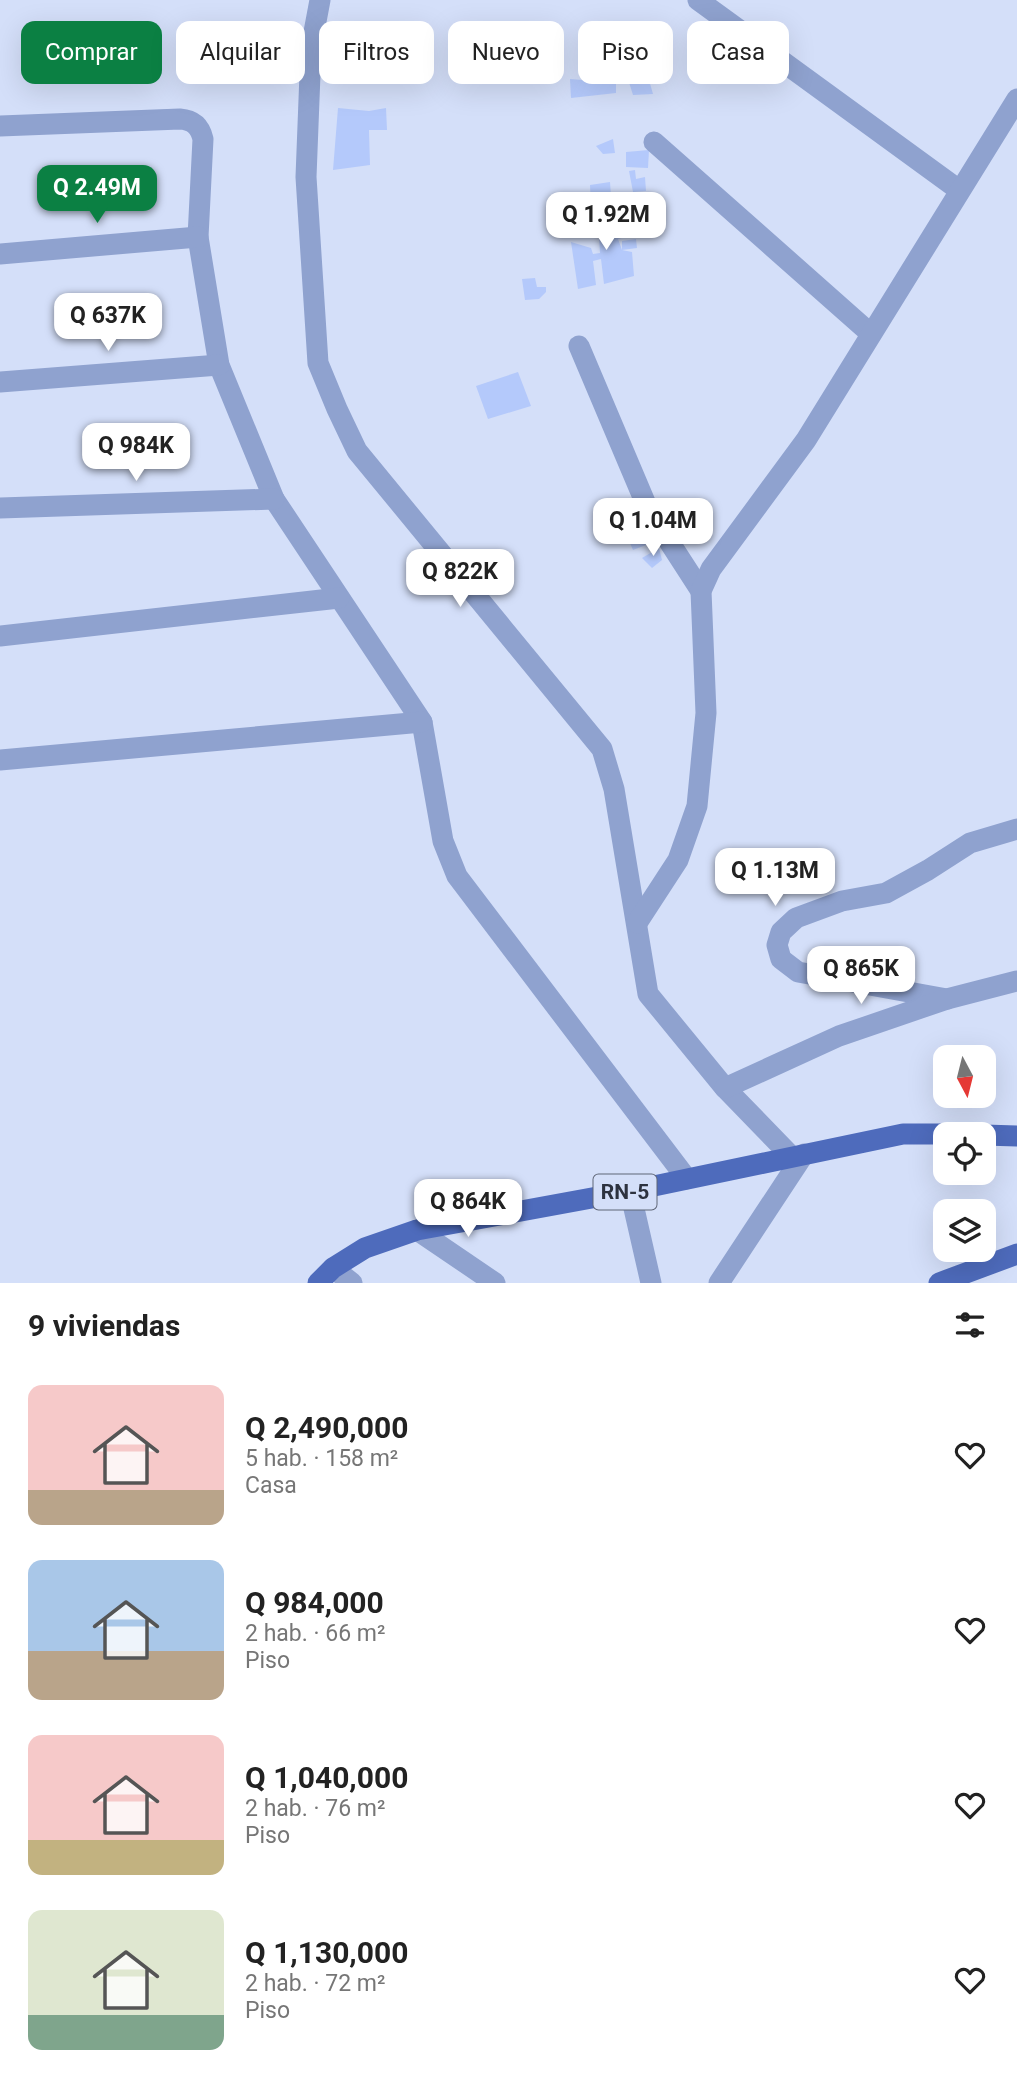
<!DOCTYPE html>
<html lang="es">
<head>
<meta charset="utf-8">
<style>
	:root { --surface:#fff; --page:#f2f2f2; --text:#222; --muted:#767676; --accent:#0b8043 }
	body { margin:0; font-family:Roboto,sans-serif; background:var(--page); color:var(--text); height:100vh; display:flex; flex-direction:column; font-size:26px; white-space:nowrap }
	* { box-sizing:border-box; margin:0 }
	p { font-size:23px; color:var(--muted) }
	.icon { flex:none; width:38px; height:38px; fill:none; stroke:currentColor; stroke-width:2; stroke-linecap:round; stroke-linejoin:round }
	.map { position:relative; height:1283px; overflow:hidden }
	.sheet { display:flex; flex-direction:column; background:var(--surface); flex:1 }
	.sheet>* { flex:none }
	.banner { position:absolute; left:21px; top:21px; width:976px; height:63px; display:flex; gap:14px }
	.needle { width:46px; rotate:173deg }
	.buttons { position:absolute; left:933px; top:1045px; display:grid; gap:14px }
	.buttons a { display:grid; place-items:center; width:63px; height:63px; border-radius:14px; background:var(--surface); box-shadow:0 7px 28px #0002; font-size:35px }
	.price { position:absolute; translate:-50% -60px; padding:0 16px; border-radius:14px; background:#fff; color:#222; font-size:23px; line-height:46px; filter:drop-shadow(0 2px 4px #0008) }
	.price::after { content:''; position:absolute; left:50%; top:42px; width:21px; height:16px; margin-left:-10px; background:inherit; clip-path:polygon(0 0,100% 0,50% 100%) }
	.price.on { background:var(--accent); color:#fff }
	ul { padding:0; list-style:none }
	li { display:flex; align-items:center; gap:21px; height:175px; padding:0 28px }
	li span { display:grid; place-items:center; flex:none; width:196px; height:140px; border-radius:14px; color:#555 }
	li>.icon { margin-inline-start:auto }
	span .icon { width:84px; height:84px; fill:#fffc; stroke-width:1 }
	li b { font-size:30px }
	h2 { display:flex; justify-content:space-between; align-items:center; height:84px; padding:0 28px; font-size:30px }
	.chip { padding:0 24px; border-radius:14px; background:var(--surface); box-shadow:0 7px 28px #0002; font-size:24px; line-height:63px }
	.chip.on { background:var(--accent); color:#fff }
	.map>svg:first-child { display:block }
	.building { fill:#b4c9fb }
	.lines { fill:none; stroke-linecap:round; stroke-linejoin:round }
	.minor { stroke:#8fa2cf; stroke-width:21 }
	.major { stroke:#4e6bbc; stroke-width:21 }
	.labels { text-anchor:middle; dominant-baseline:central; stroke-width:5; stroke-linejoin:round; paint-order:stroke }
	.shield { fill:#d4dff9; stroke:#5f6677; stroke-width:2 }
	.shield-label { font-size:21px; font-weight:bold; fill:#2d323f }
</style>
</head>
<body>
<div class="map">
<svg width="1017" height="1283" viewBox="0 0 1017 1283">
	<rect width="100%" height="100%" fill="#d4dff9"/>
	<g class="building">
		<polygon points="502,25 506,43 486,42 485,26"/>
		<polygon points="600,43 605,78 616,79 616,93 571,98 570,79 595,81 593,45"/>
		<polygon points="536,47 537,81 530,83 529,75 501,74 500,61 494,62 495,52"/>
		<polygon points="641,52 653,94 633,95 621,57"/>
		<polygon points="338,108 369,111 386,108 387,130 369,130 370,165 333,170"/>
		<polygon points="613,139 615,153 603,154 596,146"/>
		<polygon points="649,150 648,168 626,167 626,152"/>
		<polygon points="635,170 636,179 645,177 646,191 633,192 629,171"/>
		<polygon points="610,182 611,196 633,192 635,204 591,206 590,185"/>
		<polygon points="610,205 613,213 624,213 624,216 596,219 597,231 609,231 609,228 638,224 639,233 618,239 622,250 622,241 636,239 637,248 622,250 632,252 634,276 604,284 601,259 593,261 596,285 578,289 571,242 591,248 593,254 600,253 599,237 595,237 595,231 597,231 593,230 591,207"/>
		<polygon points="535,278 537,287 546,287 546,292 539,299 525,300 522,279"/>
		<polygon points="518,372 531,406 488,419 476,386"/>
		<polygon points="651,525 656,541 633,550 626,534"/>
		<polygon points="659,548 662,560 652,568 642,558"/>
	</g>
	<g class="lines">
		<g class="minor">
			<polyline points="320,0 311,48 306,177 318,363 337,409 357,451 602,749 614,789 648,994 725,1088 792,1157"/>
			<polyline points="698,0 959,190"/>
			<path d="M0,126L180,119C193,120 200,126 203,139L198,237L219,365L274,499L422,722L443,841L457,876L687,1179"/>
			<polyline points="654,142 871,334"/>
			<polyline points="0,254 198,237"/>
			<polyline points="579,346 648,509 701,591"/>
			<polyline points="0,382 219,365"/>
			<polyline points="0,508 274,499"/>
			<polyline points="0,636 339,598"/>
			<polyline points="0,760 422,722"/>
			<polyline points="637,923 678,860 697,806 706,713 701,591 711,569 806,440 1017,99"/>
			<polyline points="947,999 798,972 781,959 777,945 781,932 796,918 842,901 886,893 928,870 970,843 1017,829"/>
			<polyline points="725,1088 839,1036 947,999 1017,981"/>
			<polyline points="630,1191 651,1283"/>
			<polyline points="417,1230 495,1283"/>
			<polyline points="333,1268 352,1283"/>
			<polyline points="719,1283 804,1154"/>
		</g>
		<g class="major">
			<polyline points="984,1135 1017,1136"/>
			<polyline points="318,1283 333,1268 365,1248 417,1230 630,1191 903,1134 945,1134"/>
			<polyline points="939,1283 1017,1254"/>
		</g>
	</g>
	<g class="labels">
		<rect class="shield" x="593.5" y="1174.5" width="63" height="35" rx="5"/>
		<g class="shield-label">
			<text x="625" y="1192">RN-5</text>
		</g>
	</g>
</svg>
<div class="buttons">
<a><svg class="needle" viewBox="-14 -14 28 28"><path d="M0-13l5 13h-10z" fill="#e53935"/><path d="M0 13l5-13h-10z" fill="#767676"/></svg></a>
<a><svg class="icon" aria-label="locate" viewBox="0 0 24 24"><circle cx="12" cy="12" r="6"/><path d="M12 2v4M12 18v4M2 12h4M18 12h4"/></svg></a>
<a><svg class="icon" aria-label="layers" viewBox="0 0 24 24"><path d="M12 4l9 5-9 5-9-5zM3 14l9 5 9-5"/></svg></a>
</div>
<b class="price on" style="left:97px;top:225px">Q 2.49M</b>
<b class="price" style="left:606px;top:252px">Q 1.92M</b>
<b class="price" style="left:108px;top:353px">Q 637K</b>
<b class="price" style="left:136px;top:483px">Q 984K</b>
<b class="price" style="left:653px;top:558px">Q 1.04M</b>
<b class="price" style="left:460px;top:609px">Q 822K</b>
<b class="price" style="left:775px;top:908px">Q 1.13M</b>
<b class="price" style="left:861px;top:1006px">Q 865K</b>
<b class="price" style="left:468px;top:1239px">Q 864K</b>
<div class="banner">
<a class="chip on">Comprar</a>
<a class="chip">Alquilar</a>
<a class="chip">Filtros</a>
<a class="chip">Nuevo</a>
<a class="chip">Piso</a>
<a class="chip">Casa</a>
</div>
</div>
<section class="sheet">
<h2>9 viviendas<svg class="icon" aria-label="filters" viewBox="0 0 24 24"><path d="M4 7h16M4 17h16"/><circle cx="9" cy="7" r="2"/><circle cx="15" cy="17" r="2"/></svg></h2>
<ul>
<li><span style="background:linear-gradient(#f6c9c9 75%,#b9a48a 0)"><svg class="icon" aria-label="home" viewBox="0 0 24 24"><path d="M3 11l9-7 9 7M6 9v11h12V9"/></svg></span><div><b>Q 2,490,000</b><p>5 hab. · 158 m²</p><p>Casa</p></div><svg class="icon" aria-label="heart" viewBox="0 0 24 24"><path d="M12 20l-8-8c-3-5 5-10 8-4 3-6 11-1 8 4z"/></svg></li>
<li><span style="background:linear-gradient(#a9c7e8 65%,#b9a48a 0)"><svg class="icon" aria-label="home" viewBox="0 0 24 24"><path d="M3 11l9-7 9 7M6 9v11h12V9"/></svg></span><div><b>Q 984,000</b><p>2 hab. · 66 m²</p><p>Piso</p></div><svg class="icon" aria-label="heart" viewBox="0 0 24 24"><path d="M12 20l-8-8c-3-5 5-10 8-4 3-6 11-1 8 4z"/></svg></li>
<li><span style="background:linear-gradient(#f6c9c9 75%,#c2b280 0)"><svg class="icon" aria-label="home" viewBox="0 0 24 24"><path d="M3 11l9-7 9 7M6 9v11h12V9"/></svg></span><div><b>Q 1,040,000</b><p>2 hab. · 76 m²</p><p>Piso</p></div><svg class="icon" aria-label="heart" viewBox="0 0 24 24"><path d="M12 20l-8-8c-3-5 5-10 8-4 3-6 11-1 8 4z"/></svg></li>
<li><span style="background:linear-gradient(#dfe7d0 75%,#7fa58c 0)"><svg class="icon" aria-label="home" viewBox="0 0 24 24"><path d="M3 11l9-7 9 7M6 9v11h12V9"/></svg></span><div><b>Q 1,130,000</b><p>2 hab. · 72 m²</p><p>Piso</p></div><svg class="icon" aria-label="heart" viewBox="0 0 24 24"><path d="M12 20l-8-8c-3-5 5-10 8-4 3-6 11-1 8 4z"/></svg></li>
</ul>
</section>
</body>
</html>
